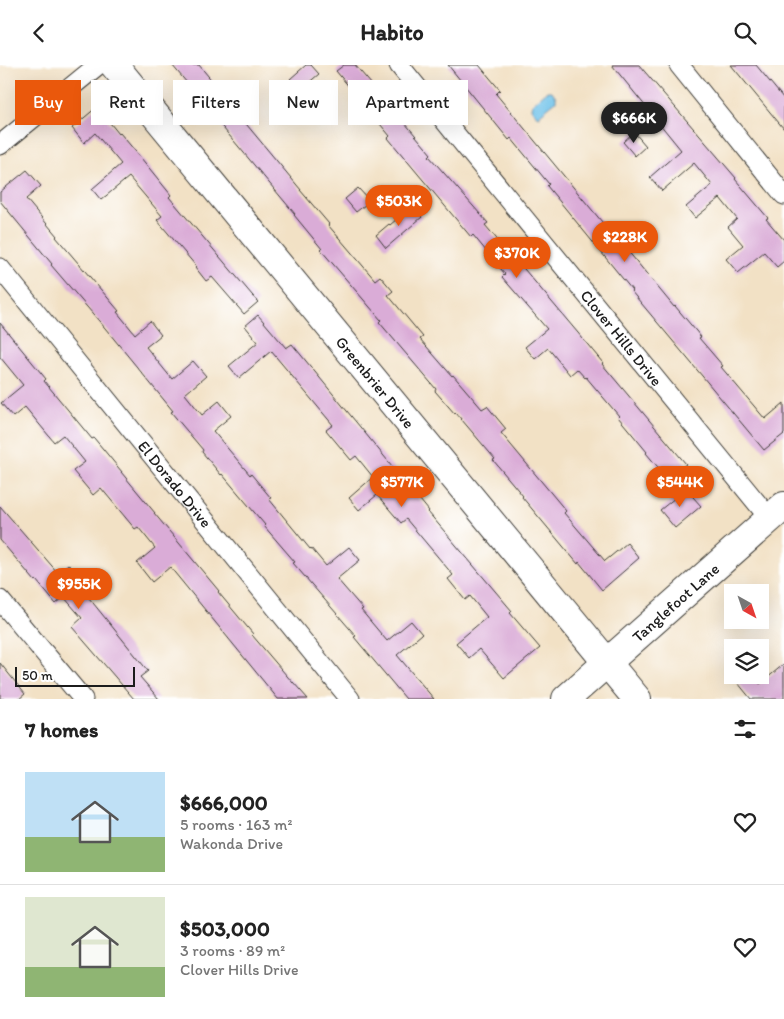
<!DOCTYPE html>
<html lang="en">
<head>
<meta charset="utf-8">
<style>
	:root { --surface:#fff; --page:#f2f2f2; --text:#222; --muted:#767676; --line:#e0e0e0; --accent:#ea580c }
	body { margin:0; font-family:Itim,sans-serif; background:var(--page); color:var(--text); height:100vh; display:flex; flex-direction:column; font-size:19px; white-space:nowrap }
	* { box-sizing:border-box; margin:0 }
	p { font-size:16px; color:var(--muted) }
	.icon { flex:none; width:28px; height:28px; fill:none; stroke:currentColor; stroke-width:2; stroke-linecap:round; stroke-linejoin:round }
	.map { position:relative; height:634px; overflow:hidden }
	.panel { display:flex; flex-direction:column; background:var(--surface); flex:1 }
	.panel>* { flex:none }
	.guide { position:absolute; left:15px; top:15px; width:500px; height:45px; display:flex; gap:10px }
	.needle { width:32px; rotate:140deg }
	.fabs { position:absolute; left:724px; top:519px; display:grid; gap:10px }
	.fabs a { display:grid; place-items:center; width:45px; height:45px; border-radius:0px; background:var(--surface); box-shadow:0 5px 20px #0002; font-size:25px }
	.scale { position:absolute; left:15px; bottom:12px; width:120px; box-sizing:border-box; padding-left:5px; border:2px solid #1c1c1c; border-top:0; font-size:14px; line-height:18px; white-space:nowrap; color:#1c1c1c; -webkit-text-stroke:4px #fff; paint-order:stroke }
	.price { position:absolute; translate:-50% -42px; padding:0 11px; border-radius:18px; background:var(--accent); color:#fff; font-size:16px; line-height:32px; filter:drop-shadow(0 1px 2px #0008) }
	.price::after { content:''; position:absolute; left:50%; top:30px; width:15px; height:11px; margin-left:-8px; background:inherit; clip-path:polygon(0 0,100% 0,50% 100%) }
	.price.current { background:#222; color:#fff }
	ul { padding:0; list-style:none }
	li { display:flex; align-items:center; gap:15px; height:125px; padding:0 25px }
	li+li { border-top:1px solid var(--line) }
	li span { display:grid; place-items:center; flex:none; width:140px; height:100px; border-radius:0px; color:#555 }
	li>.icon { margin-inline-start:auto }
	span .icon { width:60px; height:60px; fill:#fffc; stroke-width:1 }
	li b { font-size:21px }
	h2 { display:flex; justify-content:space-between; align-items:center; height:60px; padding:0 25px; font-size:21px }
	.pill { padding:0 18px; border-radius:0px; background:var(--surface); box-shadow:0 5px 20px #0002; font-size:18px; line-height:45px }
	.pill.current { background:var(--accent); color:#fff }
	header { display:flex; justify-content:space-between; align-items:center; height:65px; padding:0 25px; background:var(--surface); font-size:22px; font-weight:700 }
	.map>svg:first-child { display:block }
	.water { fill:#6dc1e9; stroke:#446e82 }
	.building { fill:#daacd7 }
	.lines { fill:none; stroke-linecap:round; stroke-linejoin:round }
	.street-casing { stroke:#3c3a35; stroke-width:21 }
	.secondary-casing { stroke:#3c3a35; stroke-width:30 }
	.street { stroke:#fff; stroke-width:19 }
	.secondary { stroke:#fff; stroke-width:28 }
	.labels { text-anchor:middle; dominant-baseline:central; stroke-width:4.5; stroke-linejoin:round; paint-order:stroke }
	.street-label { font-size:16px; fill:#1c1c1c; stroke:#fff }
</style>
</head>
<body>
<header><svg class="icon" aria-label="back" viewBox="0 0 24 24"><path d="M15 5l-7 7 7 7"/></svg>Habito<svg class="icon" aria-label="search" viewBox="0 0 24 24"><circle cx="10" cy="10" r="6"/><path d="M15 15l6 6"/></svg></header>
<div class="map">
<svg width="784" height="634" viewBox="0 0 784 634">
	<rect width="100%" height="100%" fill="#fff"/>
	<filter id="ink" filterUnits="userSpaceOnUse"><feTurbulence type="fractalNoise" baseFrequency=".02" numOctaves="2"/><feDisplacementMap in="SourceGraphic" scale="10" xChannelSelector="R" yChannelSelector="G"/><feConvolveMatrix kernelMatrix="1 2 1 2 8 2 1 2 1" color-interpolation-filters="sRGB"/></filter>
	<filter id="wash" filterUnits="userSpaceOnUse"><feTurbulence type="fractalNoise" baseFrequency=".0096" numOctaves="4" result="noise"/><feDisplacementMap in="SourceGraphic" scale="20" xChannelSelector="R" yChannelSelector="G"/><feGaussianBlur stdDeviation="1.12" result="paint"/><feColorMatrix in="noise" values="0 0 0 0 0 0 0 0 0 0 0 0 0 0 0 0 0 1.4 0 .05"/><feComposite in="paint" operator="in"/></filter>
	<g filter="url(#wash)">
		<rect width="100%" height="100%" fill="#f2e1c5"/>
		<polygon class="water" points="547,26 552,26 556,32 556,36 540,49 540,52 536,51 536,49 531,43 532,39"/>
		<g id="blocks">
			<g class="building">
				<polygon points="172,0 199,0 218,23 217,24 301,125 300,125 329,159 328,160 375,215 380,211 393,226 388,230 423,272 420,274 452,311 453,310 482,344 487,341 506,364 501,368 566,446 564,448 605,496 627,478 639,493 602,525 579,497 578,499 522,432 523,431 493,395 495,394 456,348 455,349 435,326 436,324 379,257 381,255 321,185 322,184 294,150 295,149 213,51 214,50"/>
				<polygon points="306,0 311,0 319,9 300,25 290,14"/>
				<polygon points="344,0 355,0 378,27 379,27 431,89 429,91 488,158 485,160 518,199 519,198 578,268 603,298 602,299 686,399 668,414 646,388 647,387 618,352 619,351 586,312 585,313 577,304 570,310 548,283 535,294 525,282 547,264 502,212 505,209 473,170 471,172 418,109 388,73 390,71 336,6"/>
				<polygon points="448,0 479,0 500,25 496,29 617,175 618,174 674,242 675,241 701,272 699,273 723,301 721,302 765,354 784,338 784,369 764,385 631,226 632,225 547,121 549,119 511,73 509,75"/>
				<polygon points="612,0 639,0 736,113 735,114 768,153 766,154 784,175 784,196 777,202 764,187 738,208 726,194 743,180 728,162 737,154 720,133 695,153 686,142 712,120 694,98 662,126 650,112 681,85"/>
				<polygon points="731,0 756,0 784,34 784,64"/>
				<polygon points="97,42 119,69 120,68 141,93 171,130 169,132 258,237 244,249 212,212 206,216 195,202 196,201 157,155 162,151 129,112 101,135 92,124 121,99 95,68 84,78 72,63"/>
				<polygon points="634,67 646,81 635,91 623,77"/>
				<polygon points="27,105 41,121 26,134 57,171 56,172 119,246 117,247 135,269 150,256 161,270 146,282 172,314 193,296 206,311 185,329 202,350 219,336 231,351 213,366 250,410 251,409 271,433 269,434 310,484 311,483 326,501 349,482 360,495 337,514 363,544 361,545 387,576 411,556 422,569 397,590 434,634 406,634 354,572 356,571 293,498 295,497 264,461 265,460 222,409 221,410 202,387 203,385 171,347 173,346 105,263 51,200 52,199 0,136 0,127"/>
				<polygon points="358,123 370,136 356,147 345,134"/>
				<polygon points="412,141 422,152 386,183 376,170 389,159 390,160"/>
				<polygon points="258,250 286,283 292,279 429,446 428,447 512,546 510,548 540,583 504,613 479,584 469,593 456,578 487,552 470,531 465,535 448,514 453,510 406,454 401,458 377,430 359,445 349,433 373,412 356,391 351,395 326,365 333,360 271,286 239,313 229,301 258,277 245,261"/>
				<polygon points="0,258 46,314 44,316 92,374 94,373 122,407 121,407 155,448 154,448 219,526 218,527 253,569 252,570 293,618 293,617 308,634 278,634 170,502 152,517 137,498 155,483 138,462 135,464 101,423 93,430 73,406 85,397 63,370 54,377 25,342 13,352 1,338 23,320 0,292"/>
				<polygon points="686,424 701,441 675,463 660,445"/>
				<polygon points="0,441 58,508 68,499 94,529 89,533 148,606 140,612 159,634 134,634 72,562 82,553 64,532 56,539 36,515 35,516 0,475"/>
				<polygon points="0,598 25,629 19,634 0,634"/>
				<polygon points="784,599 784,634 751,634 738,618 748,610 752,610 760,619"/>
			</g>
		</g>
	</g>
	<g filter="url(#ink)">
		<use href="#blocks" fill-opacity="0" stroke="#3c3a35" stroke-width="1"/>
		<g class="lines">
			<g class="street-casing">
				<g id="street">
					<path id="s1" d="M399,0L770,454"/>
					<polyline points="679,0 784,130"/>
					<polyline points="0,80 98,0"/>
					<path id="s2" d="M0,203L350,634"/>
					<polyline points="0,535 83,634"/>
				</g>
			</g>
			<g class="secondary-casing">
				<g id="secondary">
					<path id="s3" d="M114,0L637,634"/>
					<path id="s4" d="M566,634L784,441"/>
				</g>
			</g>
			<use href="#street" class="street"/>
			<use href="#secondary" class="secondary"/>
		</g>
	</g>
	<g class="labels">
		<g class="street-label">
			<text stroke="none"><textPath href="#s1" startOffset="352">Clover Hills Drive</textPath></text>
			<text stroke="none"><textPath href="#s3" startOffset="411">Greenbrier Drive</textPath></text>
			<text stroke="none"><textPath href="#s2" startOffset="278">El Dorado Drive</textPath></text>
			<text stroke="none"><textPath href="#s4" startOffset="146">Tanglefoot Lane</textPath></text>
		</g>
	</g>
</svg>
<div class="fabs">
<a><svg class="needle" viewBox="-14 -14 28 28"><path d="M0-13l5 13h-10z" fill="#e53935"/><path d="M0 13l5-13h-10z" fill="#767676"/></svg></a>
<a><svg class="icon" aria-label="layers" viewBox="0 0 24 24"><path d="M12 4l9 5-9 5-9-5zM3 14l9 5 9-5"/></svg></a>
</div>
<div class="scale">50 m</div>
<b class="price current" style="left:634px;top:79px">$666K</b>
<b class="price" style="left:399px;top:162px">$503K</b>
<b class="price" style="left:625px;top:198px">$228K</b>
<b class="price" style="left:517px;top:214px">$370K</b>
<b class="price" style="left:402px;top:443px">$577K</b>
<b class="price" style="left:680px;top:443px">$544K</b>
<b class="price" style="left:79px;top:545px">$955K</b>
<div class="guide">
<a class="pill current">Buy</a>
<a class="pill">Rent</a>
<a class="pill">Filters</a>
<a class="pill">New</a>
<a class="pill">Apartment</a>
</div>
</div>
<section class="panel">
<h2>7 homes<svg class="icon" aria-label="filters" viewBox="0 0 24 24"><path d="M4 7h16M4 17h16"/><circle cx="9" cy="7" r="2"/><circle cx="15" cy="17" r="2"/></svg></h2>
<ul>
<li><span style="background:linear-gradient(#bfe0f5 65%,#8fb573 0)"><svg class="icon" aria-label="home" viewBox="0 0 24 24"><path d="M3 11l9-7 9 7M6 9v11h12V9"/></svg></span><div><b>$666,000</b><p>5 rooms · 163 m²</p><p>Wakonda Drive</p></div><svg class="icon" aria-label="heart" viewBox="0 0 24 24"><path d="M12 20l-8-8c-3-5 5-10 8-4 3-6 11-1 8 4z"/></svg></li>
<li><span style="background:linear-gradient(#dfe7d0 70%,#8fb573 0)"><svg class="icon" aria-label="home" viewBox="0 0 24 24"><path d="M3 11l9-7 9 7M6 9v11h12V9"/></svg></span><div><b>$503,000</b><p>3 rooms · 89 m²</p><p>Clover Hills Drive</p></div><svg class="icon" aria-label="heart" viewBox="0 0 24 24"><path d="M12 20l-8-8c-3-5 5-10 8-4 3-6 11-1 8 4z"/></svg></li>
</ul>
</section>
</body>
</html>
